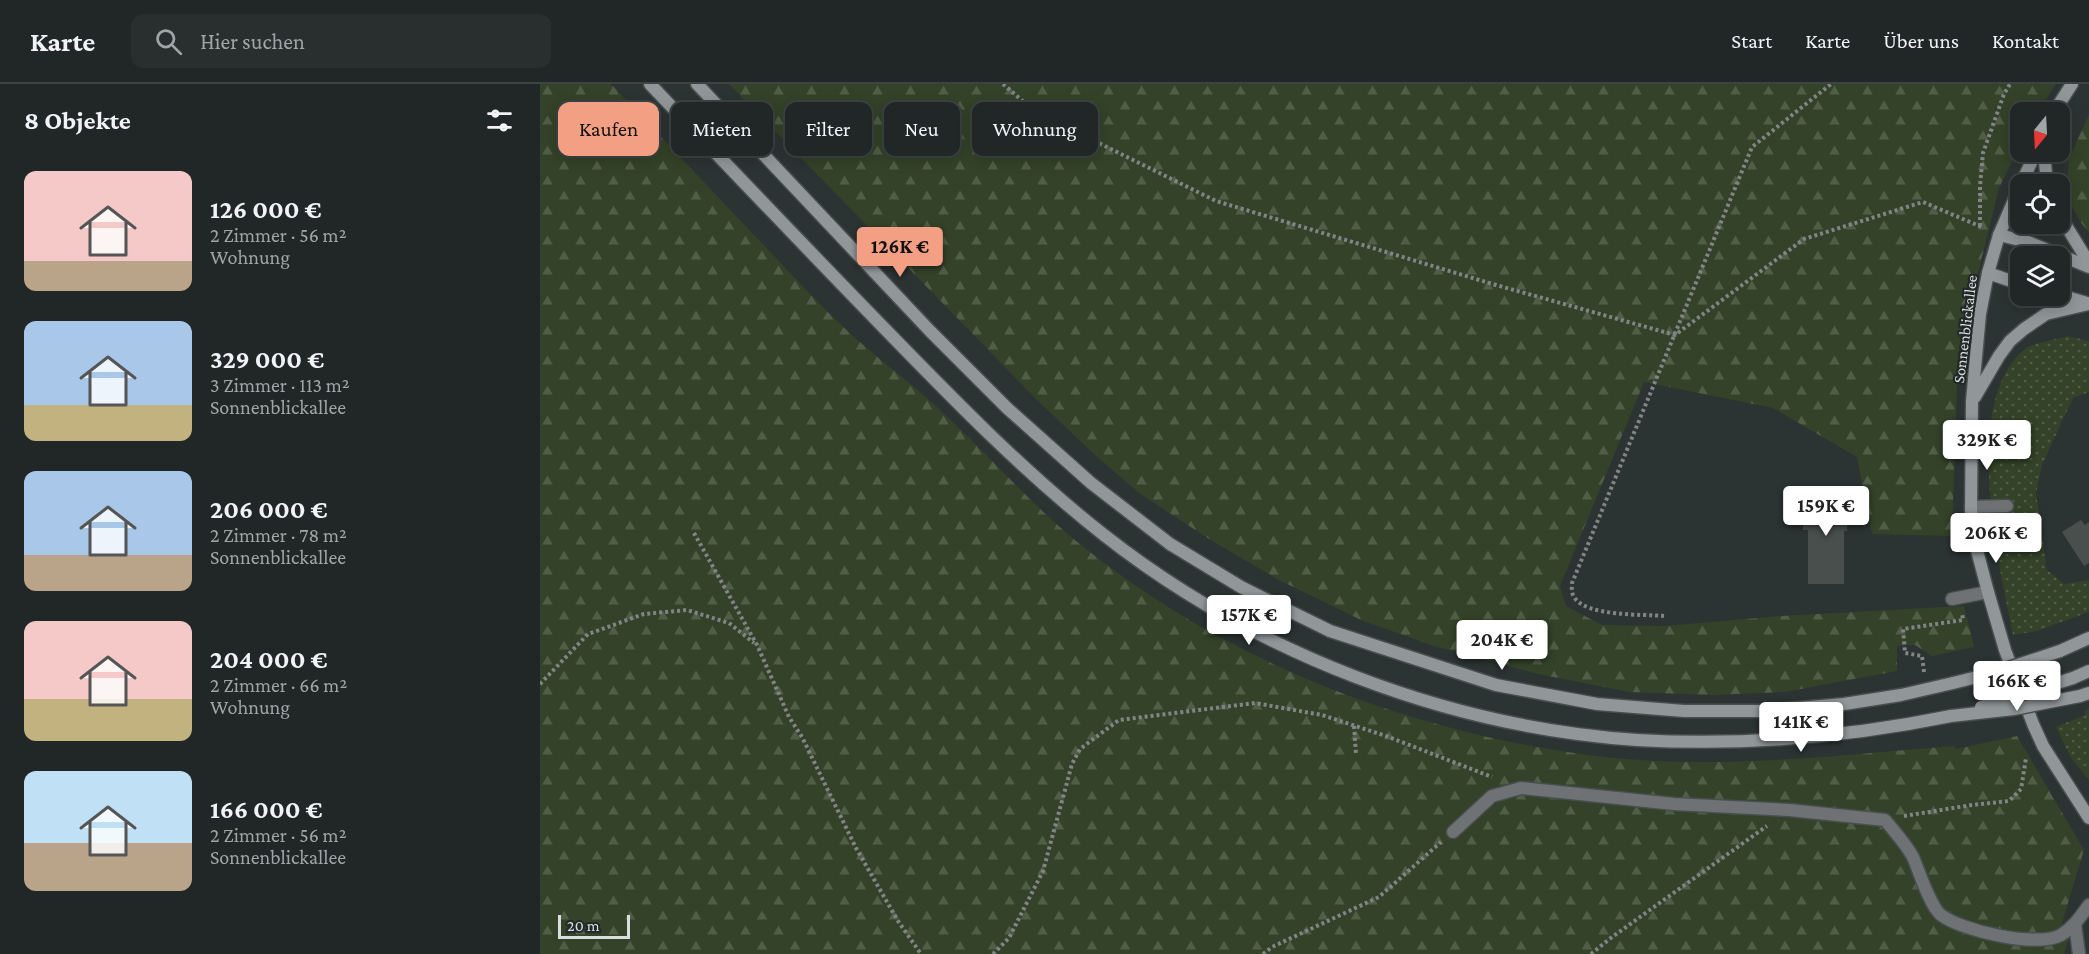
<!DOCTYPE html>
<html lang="de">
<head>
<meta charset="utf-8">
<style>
	:root { --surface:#212626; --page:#292e2e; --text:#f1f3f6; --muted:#a2a5a7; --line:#3e4343; --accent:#f39f83 }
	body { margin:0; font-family:"Crimson Pro",serif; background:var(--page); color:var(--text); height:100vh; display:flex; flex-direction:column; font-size:22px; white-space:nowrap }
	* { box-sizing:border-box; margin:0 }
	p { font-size:20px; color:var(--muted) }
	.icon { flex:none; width:33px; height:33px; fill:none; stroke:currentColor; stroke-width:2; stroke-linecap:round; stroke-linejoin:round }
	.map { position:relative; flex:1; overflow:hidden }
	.sheet { display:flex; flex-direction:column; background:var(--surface); width:540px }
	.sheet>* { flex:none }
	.banner { position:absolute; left:18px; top:18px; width:570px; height:54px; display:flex; gap:12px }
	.needle { width:39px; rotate:198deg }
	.tools { position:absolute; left:1470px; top:18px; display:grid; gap:12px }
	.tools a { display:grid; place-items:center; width:60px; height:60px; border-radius:12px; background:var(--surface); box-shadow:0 3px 15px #0003,0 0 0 2px var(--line); font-size:30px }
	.scale { position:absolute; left:18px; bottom:15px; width:72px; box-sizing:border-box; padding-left:6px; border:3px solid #d8dddd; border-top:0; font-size:16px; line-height:21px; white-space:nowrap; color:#d8dddd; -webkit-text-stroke:4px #232929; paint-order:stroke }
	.price { position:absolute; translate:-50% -51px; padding:0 14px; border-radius:6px; background:#fff; color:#222; font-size:20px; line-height:39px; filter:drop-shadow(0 2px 3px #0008) }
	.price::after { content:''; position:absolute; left:50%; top:36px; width:18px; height:14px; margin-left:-9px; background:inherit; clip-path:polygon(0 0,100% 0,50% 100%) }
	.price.current { background:var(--accent); color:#111 }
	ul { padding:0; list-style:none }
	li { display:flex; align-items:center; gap:18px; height:150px; padding:0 24px }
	li span { display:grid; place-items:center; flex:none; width:168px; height:120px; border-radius:12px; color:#555 }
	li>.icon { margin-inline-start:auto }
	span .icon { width:72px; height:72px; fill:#fffc; stroke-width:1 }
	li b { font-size:26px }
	h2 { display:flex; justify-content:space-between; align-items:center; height:72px; padding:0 24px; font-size:26px }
	.tag { padding:0 21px; border-radius:12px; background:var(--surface); box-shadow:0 3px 15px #0003,0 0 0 2px var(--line); font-size:21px; line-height:54px }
	.tag.current { background:var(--accent); color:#111 }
	header { display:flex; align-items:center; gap:36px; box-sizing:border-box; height:84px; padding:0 30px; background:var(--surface); border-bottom:2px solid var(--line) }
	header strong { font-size:28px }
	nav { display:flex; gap:33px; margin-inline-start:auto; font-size:21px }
	.search { width:420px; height:54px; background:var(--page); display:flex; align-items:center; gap:15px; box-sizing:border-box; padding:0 21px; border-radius:12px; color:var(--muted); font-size:22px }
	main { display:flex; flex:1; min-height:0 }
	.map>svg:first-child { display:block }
	.grass { fill:url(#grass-dots) }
	.forest { fill:url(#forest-firs) }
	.building { fill:#484f4c }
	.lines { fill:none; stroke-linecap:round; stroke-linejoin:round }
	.lane-casing { stroke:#484e4e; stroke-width:15 }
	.secondary-casing { stroke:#484e4e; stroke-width:15 }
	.path { stroke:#808686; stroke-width:4; stroke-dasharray:3 3; stroke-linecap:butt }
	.lane { stroke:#6f7274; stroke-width:12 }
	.secondary { stroke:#919699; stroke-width:12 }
	.secondary-bridge-casing { stroke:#484e4e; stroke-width:15; stroke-linecap:butt }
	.secondary-bridge { stroke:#919699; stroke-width:12 }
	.labels { text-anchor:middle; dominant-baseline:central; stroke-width:4.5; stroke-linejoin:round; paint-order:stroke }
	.street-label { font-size:16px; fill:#d8dddd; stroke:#232929 }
</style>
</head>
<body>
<header>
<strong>Karte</strong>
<div class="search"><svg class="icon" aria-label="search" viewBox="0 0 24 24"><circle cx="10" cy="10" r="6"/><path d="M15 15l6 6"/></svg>Hier suchen</div>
<nav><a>Start</a><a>Karte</a><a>Über uns</a><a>Kontakt</a></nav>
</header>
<main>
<section class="sheet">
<h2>8 Objekte<svg class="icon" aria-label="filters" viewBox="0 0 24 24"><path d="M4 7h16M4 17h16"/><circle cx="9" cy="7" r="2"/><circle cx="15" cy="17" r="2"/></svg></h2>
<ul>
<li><span style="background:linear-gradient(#f6c9c9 75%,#b9a48a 0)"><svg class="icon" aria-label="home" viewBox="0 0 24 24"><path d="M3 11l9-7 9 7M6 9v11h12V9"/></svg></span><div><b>126 000 €</b><p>2 Zimmer · 56 m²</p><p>Wohnung</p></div></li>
<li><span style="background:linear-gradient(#a9c7e8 70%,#c2b280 0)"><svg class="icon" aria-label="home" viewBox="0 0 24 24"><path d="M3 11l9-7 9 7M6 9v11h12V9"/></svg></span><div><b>329 000 €</b><p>3 Zimmer · 113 m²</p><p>Sonnenblickallee</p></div></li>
<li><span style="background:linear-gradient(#a9c7e8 70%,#b9a48a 0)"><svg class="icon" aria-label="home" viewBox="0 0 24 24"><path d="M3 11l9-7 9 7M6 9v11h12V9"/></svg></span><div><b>206 000 €</b><p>2 Zimmer · 78 m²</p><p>Sonnenblickallee</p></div></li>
<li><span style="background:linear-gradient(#f6c9c9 65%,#c2b280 0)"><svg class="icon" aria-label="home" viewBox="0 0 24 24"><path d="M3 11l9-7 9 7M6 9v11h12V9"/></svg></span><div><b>204 000 €</b><p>2 Zimmer · 66 m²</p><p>Wohnung</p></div></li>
<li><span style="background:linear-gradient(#bfe0f5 60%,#b9a48a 0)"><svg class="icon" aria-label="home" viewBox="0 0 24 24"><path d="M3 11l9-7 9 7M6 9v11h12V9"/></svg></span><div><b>166 000 €</b><p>2 Zimmer · 56 m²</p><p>Sonnenblickallee</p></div></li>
</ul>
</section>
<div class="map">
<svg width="1549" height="870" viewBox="0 0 1549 870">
	<defs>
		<pattern id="grass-dots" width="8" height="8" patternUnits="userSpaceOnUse" patternTransform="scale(1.5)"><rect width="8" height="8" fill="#334228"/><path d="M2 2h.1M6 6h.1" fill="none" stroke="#505d47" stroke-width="1.8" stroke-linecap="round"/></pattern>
		<pattern id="forest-firs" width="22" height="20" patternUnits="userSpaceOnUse" patternTransform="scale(1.5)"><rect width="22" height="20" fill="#334228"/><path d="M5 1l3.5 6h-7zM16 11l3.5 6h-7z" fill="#505d47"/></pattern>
	</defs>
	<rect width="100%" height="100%" fill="#2c3333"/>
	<g class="grass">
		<path d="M1528,252L1549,257V308L1533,314L1502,381L1496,409L1507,486L1524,500L1549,496V528L1497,547L1473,551C1459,480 1420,317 1485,265C1493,259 1518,255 1528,252Z"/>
		<polygon points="1549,625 1549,696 1531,674 1516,643 1545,631 1545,627"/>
	</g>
	<g class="forest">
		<path d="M0,0H71C118,50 166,100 213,150C246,184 278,220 313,252C341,277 371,299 398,324C447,369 490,420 541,461C690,581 877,651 1065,673C1181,686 1298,671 1414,662L1416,665L1477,652L1544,766L1522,839L1529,854L1524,870H0Z"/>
		<polygon points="189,0 1516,0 1498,28 1480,28 1480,61 1459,104 1418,270 1412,452 1332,450 1317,373 1233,324 1104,298 1020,502 1026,522 1062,541 1125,542 1241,532 1424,522 1434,563 1392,572 1375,561 1357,562 1357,587 1245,608 1172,611 1089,608 998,590 894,562 821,536 739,496 669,455 599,409 554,370 496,315"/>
		<polygon points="1549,30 1549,148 1542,140 1526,112 1529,75"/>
	</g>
	<g class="building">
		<polygon points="1263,410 1307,410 1307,447 1304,447 1304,500 1268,500 1268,446 1263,446"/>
		<polygon points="1541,436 1545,441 1549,438 1549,479 1544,482 1522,448"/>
	</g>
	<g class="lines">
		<g class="lane-casing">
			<g id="lane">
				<polyline points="1431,423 1467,422"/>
				<polyline points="1412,515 1448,508"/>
				<path d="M913,748L952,712L981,704L1134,720L1249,726L1345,736C1354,747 1366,760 1373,773C1379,787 1390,822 1401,831C1422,847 1497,864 1521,851C1533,844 1541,832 1549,821"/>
				<polyline points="1535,840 1539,870"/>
			</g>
		</g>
		<g class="secondary-casing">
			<g id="secondary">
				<path d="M110,0C188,82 266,164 345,245C415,317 485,389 564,451C714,569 907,643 1097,656C1202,662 1308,653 1411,632"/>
				<polyline points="157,0 390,247 467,324 551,399 630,460 701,503 790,547 956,601 1057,620 1144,627 1225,627 1304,620 1361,611 1413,599"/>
				<polyline points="1514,28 1532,0"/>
				<polyline points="1504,68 1507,100"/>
				<polyline points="1481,100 1496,68"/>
				<polyline points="1480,102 1459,151 1448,189 1440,230 1432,317 1431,426 1435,459 1448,508 1465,566 1493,640 1503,662 1549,734"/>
				<polyline points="1520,132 1549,179"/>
				<polyline points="1459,151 1488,158 1549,183"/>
				<polyline points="1448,189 1480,200"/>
				<polyline points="1520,211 1547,219"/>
				<polyline points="1435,313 1459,272 1470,257 1484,245 1506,230 1548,220"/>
				<polyline points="1520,567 1549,554"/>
				<polyline points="1533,594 1549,587"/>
				<polyline points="1540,612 1549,609"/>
			</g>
		</g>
		<g class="path">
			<polyline points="463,0 494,27 676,117 956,201 1135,251 1264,155 1383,118 1444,144"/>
			<polyline points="1440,142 1440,102 1443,69 1464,10 1470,0"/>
			<polyline points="154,449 217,561 249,633 262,653 316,764 358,837 381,870"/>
			<path d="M1124,532C1103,530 1046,533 1034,513C1031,508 1032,504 1032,499L1212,63L1291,0"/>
			<polyline points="1384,588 1382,572 1365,569 1363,545 1423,536 1422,529"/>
			<polyline points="0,600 48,550 104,530 147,526 189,539 214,559"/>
			<polyline points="814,642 816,670"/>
			<polyline points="1364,732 1432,721 1469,717 1481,705 1486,674"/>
			<polyline points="453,870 469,854 503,787 532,680 540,665 579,636 715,619 782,631 846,652 952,693"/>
			<polyline points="723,870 732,863 839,813 901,758"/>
			<polyline points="1051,870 1072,853 1227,742"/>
		</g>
		<use href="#lane" class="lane"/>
		<use href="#secondary" class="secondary"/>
		<g class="secondary-bridge-casing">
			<g id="secondary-bridge">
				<polyline points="1413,599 1453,589 1520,567"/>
				<polyline points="1441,623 1533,594"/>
				<polyline points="1411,632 1474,625 1540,612"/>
			</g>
		</g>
		<use href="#secondary-bridge" class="secondary-bridge"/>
	</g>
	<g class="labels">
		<g class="street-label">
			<text transform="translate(1425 245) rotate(-83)">Sonnenblickallee</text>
		</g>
	</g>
</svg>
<div class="tools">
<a><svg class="needle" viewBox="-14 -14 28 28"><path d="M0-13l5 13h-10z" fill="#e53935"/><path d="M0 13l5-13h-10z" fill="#a2a5a7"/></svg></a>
<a><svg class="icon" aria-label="locate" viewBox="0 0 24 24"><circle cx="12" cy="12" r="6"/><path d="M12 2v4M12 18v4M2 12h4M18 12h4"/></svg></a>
<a><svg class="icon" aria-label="layers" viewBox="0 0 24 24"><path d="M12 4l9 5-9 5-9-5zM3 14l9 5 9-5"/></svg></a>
</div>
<div class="scale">20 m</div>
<b class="price current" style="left:360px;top:194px">126K €</b>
<b class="price" style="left:1447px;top:387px">329K €</b>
<b class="price" style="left:1286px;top:453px">159K €</b>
<b class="price" style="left:1456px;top:480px">206K €</b>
<b class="price" style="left:709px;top:562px">157K €</b>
<b class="price" style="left:962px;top:587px">204K €</b>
<b class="price" style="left:1477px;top:628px">166K €</b>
<b class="price" style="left:1261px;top:669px">141K €</b>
<div class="banner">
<a class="tag current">Kaufen</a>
<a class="tag">Mieten</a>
<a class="tag">Filter</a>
<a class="tag">Neu</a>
<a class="tag">Wohnung</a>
</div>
</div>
</main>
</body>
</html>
